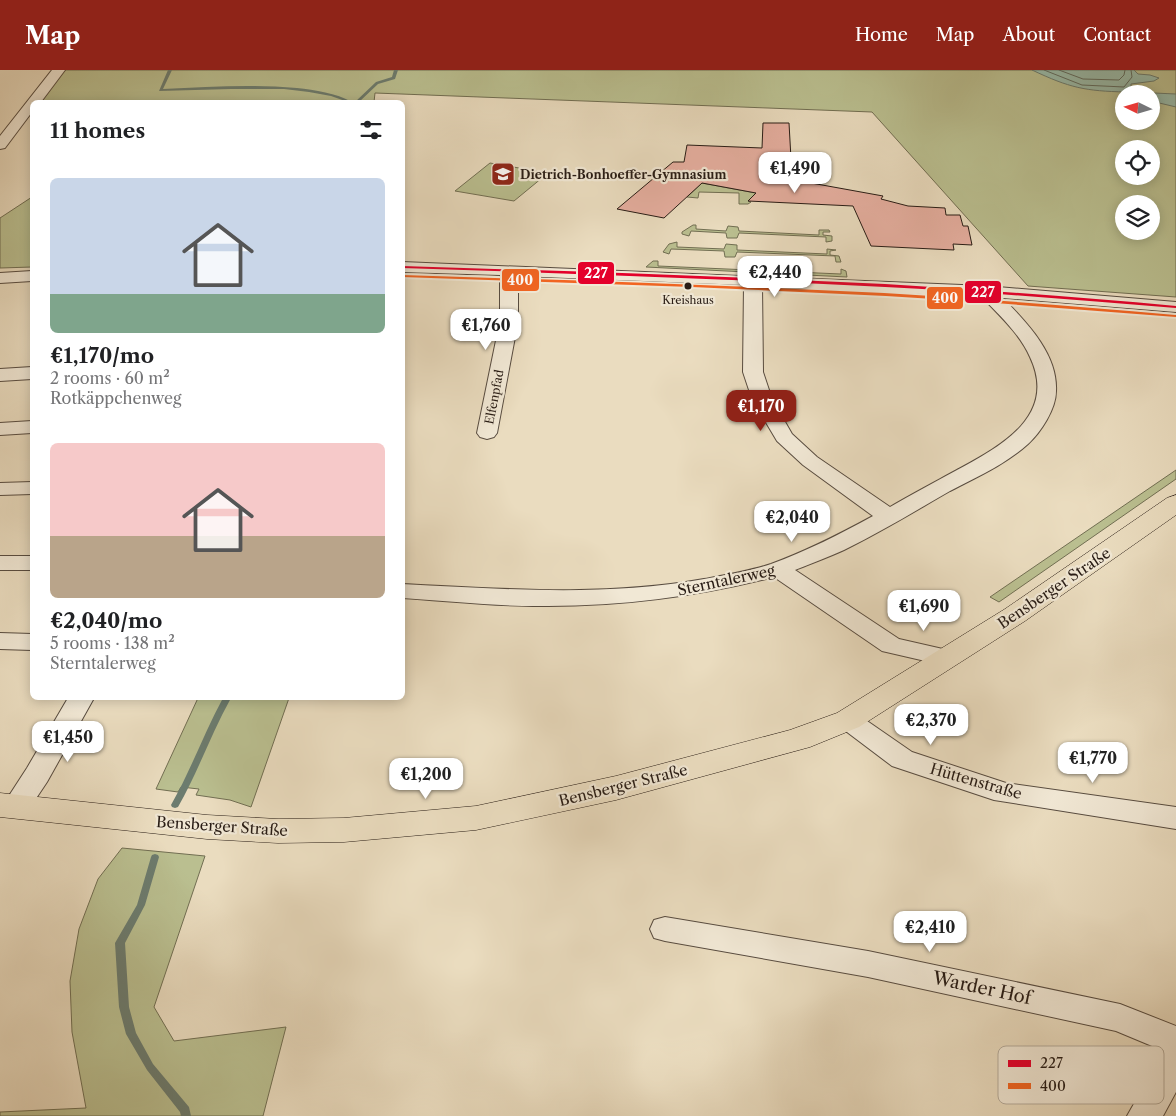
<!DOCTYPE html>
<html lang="en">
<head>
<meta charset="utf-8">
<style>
	:root { --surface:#fff; --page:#f2f2f2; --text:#202124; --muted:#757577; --accent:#8f2418 }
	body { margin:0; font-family:"Libre Caslon Text",serif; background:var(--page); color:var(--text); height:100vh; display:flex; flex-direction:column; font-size:19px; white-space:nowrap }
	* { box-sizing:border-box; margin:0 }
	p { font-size:16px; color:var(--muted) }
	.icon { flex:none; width:28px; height:28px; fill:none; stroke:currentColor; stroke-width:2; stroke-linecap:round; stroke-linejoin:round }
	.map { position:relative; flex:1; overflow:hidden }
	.details { position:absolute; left:30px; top:30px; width:375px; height:600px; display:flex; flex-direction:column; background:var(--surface); border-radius:8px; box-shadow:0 2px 12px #0003 }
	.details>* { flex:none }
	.needle { width:32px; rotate:275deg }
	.controls { position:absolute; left:1115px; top:15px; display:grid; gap:10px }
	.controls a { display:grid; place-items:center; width:45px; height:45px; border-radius:50%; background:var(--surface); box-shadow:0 2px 12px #0003; font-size:25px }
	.price { position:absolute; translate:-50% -42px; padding:0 11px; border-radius:10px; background:#fff; color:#222; font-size:16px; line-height:32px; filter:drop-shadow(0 1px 2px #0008) }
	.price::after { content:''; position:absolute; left:50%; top:30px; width:15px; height:11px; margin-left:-8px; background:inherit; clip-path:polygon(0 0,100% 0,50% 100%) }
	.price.on { background:var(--accent); color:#fff }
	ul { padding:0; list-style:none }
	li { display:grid; align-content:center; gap:10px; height:265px; padding:0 20px }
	li span { display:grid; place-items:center; height:155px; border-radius:8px; color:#555 }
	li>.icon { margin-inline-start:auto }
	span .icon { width:90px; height:90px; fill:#fffc; stroke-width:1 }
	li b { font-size:21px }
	h2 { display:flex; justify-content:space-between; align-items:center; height:60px; padding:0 20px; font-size:21px }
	header { display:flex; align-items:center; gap:30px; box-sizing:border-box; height:70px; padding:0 25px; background:var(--accent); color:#fff }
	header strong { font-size:24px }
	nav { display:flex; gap:28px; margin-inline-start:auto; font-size:18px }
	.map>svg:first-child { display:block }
	.green { fill:#babf90; stroke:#716e52; fill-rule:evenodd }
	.water { fill:#99bcab; stroke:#6c7c6f }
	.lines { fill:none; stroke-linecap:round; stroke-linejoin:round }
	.shore { stroke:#606c60; stroke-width:1 }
	.stream { fill:#6c7c6f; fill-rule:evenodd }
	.building { fill:#e5ae9f; stroke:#281c15 }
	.minor-casing { stroke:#584c40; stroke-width:2 }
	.major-casing { stroke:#281c15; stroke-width:1 }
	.minor { fill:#f1e8d5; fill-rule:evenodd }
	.major { fill:#eadcbf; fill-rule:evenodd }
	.bus-1-casing { stroke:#f1e8d5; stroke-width:4 }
	.bus-2-casing { stroke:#f1e8d5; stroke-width:4 }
	.bus-1 { fill:#e4002b; fill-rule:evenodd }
	.bus-2 { fill:#f26522; fill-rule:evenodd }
	.bus-dot { fill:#281c15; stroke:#f1e8d5; stroke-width:2 }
	.labels { text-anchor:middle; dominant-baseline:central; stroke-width:4.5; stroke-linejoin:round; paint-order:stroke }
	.far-bus-label { font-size:11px; fill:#281c15; stroke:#f1e8d5 }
	.far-poi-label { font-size:12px; font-weight:bold; fill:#281c15; stroke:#f1e8d5; text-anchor:start }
	.far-street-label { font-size:12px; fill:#281c15; stroke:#f1e8d5 }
	.street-label { font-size:15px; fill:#281c15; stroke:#f1e8d5 }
	.near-street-label { font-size:18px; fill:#281c15; stroke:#f1e8d5 }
	.key { fill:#f1e8d5; stroke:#b5ab9b; stroke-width:1 }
	.key-label { font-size:14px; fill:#281c15 }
	.line-badge { stroke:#f1e8d5; stroke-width:2 }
	.badge-label { font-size:14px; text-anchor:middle; font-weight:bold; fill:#fff }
</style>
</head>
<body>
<header>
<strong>Map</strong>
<nav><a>Home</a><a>Map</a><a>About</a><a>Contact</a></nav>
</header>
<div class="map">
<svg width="1176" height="1046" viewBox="0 0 1176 1046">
	<rect width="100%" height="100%" fill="#eadcbf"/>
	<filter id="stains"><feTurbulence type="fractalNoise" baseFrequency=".004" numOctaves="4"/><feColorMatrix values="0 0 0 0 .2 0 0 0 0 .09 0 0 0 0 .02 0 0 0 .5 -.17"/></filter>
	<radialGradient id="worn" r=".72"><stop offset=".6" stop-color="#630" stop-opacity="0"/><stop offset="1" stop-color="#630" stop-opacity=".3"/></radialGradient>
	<g class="green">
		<path d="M65,0H1176V227L1028,216L872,42L375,23L374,32H40ZM1124,24H1151V51H1124ZM1124,79H1151V106H1124ZM1124,134H1151V161H1124Z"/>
		<polygon points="490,93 548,103 514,131 455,121"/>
		<polygon points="702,113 756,123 748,131 751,132 748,134 739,134 739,123 699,122 698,128 687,127"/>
		<polygon points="32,127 32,197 0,198 0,148"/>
		<polygon points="693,155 696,155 696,159 726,161 728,156 738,157 739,161 819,165 819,160 829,160 830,162 823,162 823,165 832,166 832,171 826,172 826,167 739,163 737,168 727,168 726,163 691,161 689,166 682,164 682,162"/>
		<polygon points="677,172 677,177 724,179 726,174 737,175 737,180 827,184 827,179 836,180 830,181 830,185 839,186 841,192 836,192 835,186 737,182 735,187 725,187 724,181 671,179 669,184 663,182 669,174"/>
		<polygon points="653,191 658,191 658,196 841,204 841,199 846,201 847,207 646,197"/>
		<polygon points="1176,400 1176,409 999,532 990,527"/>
		<polygon points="198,628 289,628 251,737 230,730 196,725 199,719 181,717 178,722 156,719"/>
		<polygon points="122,778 205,786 154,937 174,971 286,957 263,1046 0,1046 0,1042 86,1038 72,962 70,911 79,859 98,809"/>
	</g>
	<g class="water">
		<path d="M1032,0H1134L1138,4L1150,5L1159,8L1154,11L1131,14V20L1126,22C1085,21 1070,18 1032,0Z"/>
		<polygon points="1154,23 1176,24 1176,37 1151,31 1151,24 1146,24"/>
	</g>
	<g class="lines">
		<g class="shore">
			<polyline points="1044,0 1082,15 1124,17 1132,7 1131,0"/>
			<polyline points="1059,0 1083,9 1119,10 1124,5 1125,0"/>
		</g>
		<g class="stream">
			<path d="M168,0H172L163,19C207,17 252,14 297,18C315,20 336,23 352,32H348L331,26L309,22L284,19H231L159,21Z"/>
			<polygon points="394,0 398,0 395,9 378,14 359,32 355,32 376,12 392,7"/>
			<path d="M223,628H231C211,664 198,702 178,737L175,738L172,737L171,735C191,700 204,663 223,628Z"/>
			<polygon points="155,784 158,785 159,787 145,835 125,873 129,937 136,963 153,994 189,1037 191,1046 181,1046 180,1042 147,1000 126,964 119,937 115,873 137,835 151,787 152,785"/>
		</g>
	</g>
	<polygon class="building" points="763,53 789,53 791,89 769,88 767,105 883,126 881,129 908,136 945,138 946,145 960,145 963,156 968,156 972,175 953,174 954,180 871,176 853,136 748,131 756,123 702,113 664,148 617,139 673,92 684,92 687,75 762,78"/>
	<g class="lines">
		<g class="minor-casing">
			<g id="minor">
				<polygon points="52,0 65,0 41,32 32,32 32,42 5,78 0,79 0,66"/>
				<path d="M402,192L986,216L1176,232V242L1003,228C1027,253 1058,284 1056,321C1056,339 1041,362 1028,374C1006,394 977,407 950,421C915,441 881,462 844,480C829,487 812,493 795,500L899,569L956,582L960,588L956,594L947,596L882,581L774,507C699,526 626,536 548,536C499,537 451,531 402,528V514C505,519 603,527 704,509C726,505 750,501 771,494C807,481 840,464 873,446L803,395L777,371L752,329L743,302L744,215L518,206V251L497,363L494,367L487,369L480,367L477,363L500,251V205L402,202ZM762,216L982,227C999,245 1020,264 1030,287C1058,346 1001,376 957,400C935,412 912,424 890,437L817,387L792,364L772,329L763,302Z"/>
				<polygon points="32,201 32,211 0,213 0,203"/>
				<polygon points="32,297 32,309 0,311 0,299"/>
				<polygon points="32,351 32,363 0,365 0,353"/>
				<polygon points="32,412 32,424 0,425 0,413"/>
				<rect x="0" y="486" width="32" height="14"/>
				<polygon points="0,563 32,564 32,580 0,579"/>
				<polygon points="68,628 94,628 47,712 27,742 17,745 7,742 3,735 27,698"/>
				<polygon points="848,641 857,644 912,682 1006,713 1176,737 1176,759 994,730 892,696 839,656 835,650 839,644"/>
				<polygon points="665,847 868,881 1120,934 1176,956 1176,1022 1163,1046 1127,1046 1164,981 1116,961 868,907 665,871 654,868 650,859 654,850"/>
			</g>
		</g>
		<g class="major-casing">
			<polygon id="major" points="1176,425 1176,445 1025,551 859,657 810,677 616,730 476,760 344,772 278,773 207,769 0,747 0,723 207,745 278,749 344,748 476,736 616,706 790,660 837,643 1005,539 1167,428"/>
		</g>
		<use href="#minor" class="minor"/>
		<use href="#major" class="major"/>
		<g class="bus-1-casing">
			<path id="bus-1" d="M402,196C563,201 724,206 885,214C982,220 1079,227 1176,236V238C1079,230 982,222 885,217C724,209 563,203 402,198Z"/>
		</g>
		<g class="bus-2-casing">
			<path id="bus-2" d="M402,205C563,210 724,215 884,223C981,229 1078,236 1175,245H1176V247L982,232L886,226L692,217L402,207Z"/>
		</g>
		<use href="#bus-1" class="bus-1"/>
		<use href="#bus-2" class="bus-2"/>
	</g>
	<defs>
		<g id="school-square" transform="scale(1.25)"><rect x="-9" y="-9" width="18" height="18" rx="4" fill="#8f2418" stroke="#f1e8d5"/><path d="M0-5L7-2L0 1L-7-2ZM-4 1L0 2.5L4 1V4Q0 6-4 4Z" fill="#fff"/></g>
	</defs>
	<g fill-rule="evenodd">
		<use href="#school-square" x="503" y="104"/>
	</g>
	<circle class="bus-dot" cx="688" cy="216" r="4.5"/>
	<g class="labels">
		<g class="far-bus-label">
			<text x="688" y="230">Kreishaus</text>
		</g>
		<g class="far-poi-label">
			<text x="520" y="104">Dietrich-Bonhoeffer-Gymnasium</text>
		</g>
		<g class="far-street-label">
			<text transform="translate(494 327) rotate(-79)">Elfenpfad</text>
		</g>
		<g class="street-label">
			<text transform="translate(726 510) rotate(-12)">Sterntalerweg</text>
			<text transform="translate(1054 518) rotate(-34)">Bensberger Straße</text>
			<text transform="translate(976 711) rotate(16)">Hüttenstraße</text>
			<text transform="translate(623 715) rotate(-14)">Bensberger Straße</text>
			<text transform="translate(222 756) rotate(4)">Bensberger Straße</text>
		</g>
		<g class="near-street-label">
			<text transform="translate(982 918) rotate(12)">Warder Hof</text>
		</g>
	</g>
	<rect x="998" y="976" width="166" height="58" rx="8" class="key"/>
	<rect x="1008" y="990" width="23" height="7" fill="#e4002b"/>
	<rect x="1008" y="1013" width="23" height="6" fill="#f26522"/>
	<g class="key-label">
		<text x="1040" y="998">227</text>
		<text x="1040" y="1021">400</text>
	</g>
	<g class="line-badge">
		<rect x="577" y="191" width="38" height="24" rx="5" fill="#e4002b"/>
		<rect x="501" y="198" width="39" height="24" rx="5" fill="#f26522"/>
		<rect x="964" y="210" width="38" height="24" rx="5" fill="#e4002b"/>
		<rect x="926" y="216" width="38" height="24" rx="5" fill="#f26522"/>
	</g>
	<g class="badge-label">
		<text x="596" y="208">227</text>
		<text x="520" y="215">400</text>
		<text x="983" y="227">227</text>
		<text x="945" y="233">400</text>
	</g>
	<rect width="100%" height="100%" filter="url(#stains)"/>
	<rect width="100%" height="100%" fill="url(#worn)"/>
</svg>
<div class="controls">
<a><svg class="needle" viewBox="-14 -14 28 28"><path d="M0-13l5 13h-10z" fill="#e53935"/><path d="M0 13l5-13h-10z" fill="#757577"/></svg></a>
<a><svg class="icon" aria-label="locate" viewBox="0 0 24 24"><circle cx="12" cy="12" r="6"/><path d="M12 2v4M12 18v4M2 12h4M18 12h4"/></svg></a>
<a><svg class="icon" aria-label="layers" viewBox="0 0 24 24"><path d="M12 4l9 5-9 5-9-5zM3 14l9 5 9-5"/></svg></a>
</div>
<b class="price" style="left:795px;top:124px">€1,490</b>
<b class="price" style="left:775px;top:228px">€2,440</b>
<b class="price" style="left:486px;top:281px">€1,760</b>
<b class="price on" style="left:761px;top:362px">€1,170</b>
<b class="price" style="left:792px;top:473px">€2,040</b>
<b class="price" style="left:924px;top:562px">€1,690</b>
<b class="price" style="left:931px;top:676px">€2,370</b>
<b class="price" style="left:68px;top:693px">€1,450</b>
<b class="price" style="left:1093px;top:714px">€1,770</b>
<b class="price" style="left:426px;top:730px">€1,200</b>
<b class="price" style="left:930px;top:883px">€2,410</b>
<section class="details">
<h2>11 homes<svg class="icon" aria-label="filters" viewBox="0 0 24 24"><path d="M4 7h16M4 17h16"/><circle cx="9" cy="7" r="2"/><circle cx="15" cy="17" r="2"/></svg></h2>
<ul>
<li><span style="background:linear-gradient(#c9d6e8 75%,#7fa58c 0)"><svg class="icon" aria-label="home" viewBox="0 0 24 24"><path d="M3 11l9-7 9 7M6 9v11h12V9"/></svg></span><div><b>€1,170/mo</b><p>2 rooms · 60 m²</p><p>Rotkäppchenweg</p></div></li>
<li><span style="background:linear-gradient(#f6c9c9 60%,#b9a48a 0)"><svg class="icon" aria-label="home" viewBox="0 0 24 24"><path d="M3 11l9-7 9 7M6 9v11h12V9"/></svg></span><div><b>€2,040/mo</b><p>5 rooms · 138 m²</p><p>Sterntalerweg</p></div></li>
</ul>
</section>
</div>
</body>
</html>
